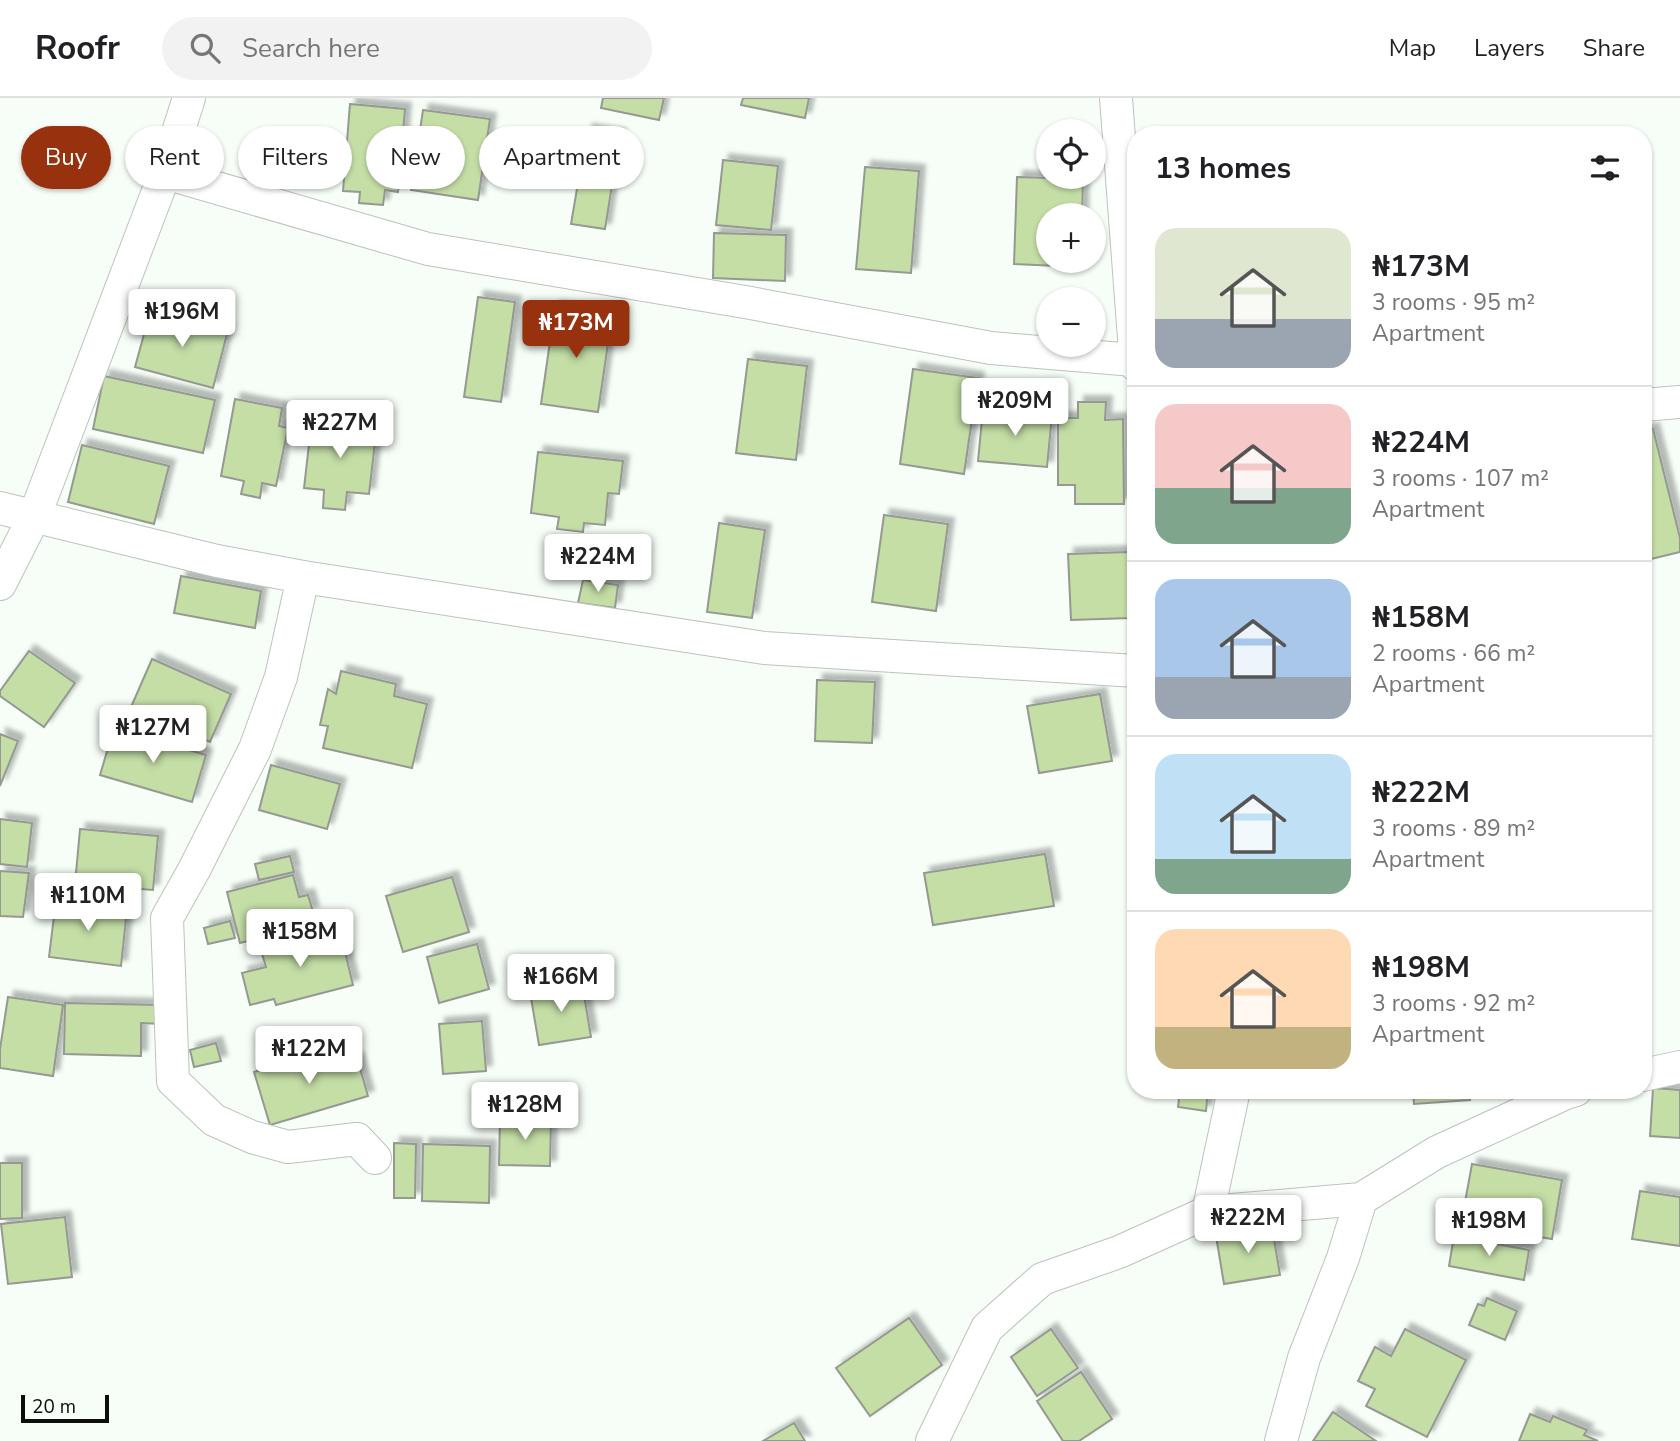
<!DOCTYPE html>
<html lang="en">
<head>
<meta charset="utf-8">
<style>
	:root { --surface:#fff; --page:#f2f2f2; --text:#202124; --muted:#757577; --line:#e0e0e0; --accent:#98320e }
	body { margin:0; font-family:"Nunito Sans",sans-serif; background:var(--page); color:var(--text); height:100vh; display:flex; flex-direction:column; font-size:26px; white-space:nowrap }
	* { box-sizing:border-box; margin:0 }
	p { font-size:23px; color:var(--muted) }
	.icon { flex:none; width:38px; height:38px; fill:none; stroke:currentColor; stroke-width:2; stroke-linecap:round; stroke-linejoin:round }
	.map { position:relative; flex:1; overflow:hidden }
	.sheet { position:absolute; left:1127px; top:28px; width:525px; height:973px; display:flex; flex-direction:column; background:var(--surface); border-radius:28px; box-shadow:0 2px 5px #0004 }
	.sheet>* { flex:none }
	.hud { position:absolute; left:21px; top:28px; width:665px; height:63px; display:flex; gap:14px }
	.fabs { position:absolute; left:1036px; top:21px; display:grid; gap:14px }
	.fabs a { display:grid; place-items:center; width:70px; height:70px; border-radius:50%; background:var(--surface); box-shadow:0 2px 5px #0004; font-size:35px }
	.scale { position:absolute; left:21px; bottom:18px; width:88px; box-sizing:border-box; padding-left:7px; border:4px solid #0c0e0c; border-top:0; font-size:19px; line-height:24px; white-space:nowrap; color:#0c0e0c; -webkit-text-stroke:5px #f6fef7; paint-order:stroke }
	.price { position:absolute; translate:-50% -60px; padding:0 16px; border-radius:7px; background:#fff; color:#222; font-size:23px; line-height:46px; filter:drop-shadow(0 2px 4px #0008) }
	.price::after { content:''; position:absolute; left:50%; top:42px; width:21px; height:16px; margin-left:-10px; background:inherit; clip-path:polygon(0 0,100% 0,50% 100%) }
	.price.current { background:var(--accent); color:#fff }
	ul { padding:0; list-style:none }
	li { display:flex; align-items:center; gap:21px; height:175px; padding:0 28px }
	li+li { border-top:2px solid var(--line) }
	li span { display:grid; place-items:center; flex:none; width:196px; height:140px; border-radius:21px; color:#555 }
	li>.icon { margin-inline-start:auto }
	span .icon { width:84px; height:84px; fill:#fffc; stroke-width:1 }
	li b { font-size:30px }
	h2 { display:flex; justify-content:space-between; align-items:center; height:84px; padding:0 28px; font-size:30px }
	.chip { padding:0 24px; border-radius:32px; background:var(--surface); box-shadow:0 2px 5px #0004; font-size:24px; line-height:63px }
	.chip.current { background:var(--accent); color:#fff }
	header { display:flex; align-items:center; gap:42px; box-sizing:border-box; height:98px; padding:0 35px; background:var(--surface); border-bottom:2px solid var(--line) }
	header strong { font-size:33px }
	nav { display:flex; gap:38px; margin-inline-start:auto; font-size:24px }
	.search { width:490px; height:63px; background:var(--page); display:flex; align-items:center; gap:18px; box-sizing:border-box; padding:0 24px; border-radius:38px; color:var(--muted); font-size:26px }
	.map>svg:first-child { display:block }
	.building { fill:#c4dea6; stroke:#959991; stroke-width:2; filter:url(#shadow) }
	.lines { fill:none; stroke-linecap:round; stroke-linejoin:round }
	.street-casing { stroke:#bcc3bd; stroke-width:34 }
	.street { stroke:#fff; stroke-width:32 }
</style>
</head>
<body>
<header>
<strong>Roofr</strong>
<div class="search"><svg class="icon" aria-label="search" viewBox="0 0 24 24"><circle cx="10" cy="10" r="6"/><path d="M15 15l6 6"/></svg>Search here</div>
<nav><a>Map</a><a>Layers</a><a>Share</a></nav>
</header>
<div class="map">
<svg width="1680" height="1343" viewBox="0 0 1680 1343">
	<defs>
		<filter id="shadow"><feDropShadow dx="6" dy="-6" stdDeviation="2" flood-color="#0004"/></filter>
	</defs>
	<rect width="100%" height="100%" fill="#f6fef7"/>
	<g class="building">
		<polygon points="603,0 664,0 659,22 601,10"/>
		<polygon points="743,0 809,0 805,20 741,7"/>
		<polygon points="350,6 405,11 398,94 385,92 383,107 359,105 360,94 343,93"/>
		<polygon points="423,12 490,21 478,102 411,92"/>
		<polygon points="587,32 620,37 605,131 571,126"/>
		<polygon points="723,62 778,68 771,132 716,127"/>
		<polygon points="865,69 919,73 911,175 856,171"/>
		<polygon points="1017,79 1083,81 1082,117 1048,117 1048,163 1080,163 1080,169 1014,166"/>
		<polygon points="714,135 786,137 785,183 713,180"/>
		<polygon points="478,199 515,204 501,304 464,299"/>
		<polygon points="555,209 612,218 598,314 541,306"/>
		<polygon points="151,211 228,232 213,290 135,269"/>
		<polygon points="748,261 807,268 796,362 736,355"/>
		<polygon points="913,271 978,280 964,376 900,366"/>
		<polygon points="104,278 215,302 203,355 93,331"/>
		<polygon points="235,301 282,310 279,328 288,330 276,388 262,385 260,400 241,396 244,383 221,378"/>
		<polygon points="1078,304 1106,304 1105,322 1123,321 1124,406 1075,406 1075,387 1058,387 1058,320 1078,320"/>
		<polygon points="983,311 1052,317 1047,369 978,363"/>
		<polygon points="312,320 377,327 369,396 347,394 345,412 323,410 324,392 304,390"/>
		<polygon points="1653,331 1680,440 1680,454 1643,463 1643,333"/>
		<polygon points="82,347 169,368 154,426 68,404"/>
		<polygon points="538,354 623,363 619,396 608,395 605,427 584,425 583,434 557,431 559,419 531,415"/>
		<polygon points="884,417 948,426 936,513 872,504"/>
		<polygon points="719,425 765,432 752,520 707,514"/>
		<polygon points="1128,454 1131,520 1071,522 1068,456"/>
		<polygon points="181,478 261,493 255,530 174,515"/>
		<polygon points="583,482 618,487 615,510 578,505"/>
		<polygon points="29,553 75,585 44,629 0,598 0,593"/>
		<polygon points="152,561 231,596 210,644 131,609"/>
		<polygon points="341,573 396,586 394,598 427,606 412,670 323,650 328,628 320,627 328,591 336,596"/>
		<polygon points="817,582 875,584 872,645 815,643"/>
		<polygon points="1100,596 1112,663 1039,675 1027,608"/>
		<polygon points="114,630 206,657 192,704 100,677"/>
		<polygon points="0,636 18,643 0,688"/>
		<polygon points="271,667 340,686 327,731 259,712"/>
		<polygon points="0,721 32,725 27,769 0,766"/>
		<polygon points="80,731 158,738 153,792 75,786"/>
		<polygon points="1045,756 1054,808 933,827 924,775"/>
		<polygon points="290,758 294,774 259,782 255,766"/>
		<polygon points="0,773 29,775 23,819 0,818"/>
		<polygon points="293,777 299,799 308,797 313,814 302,816 305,828 240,845 227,794"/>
		<polygon points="452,779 469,834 403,854 386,798"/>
		<polygon points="56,802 127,811 121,868 49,859"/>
		<polygon points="230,823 235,840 208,846 204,830"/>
		<polygon points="339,829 353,887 276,907 274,901 250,907 242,875 266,869 260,849"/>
		<polygon points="477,846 489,891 439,905 427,859"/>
		<polygon points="582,885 591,939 539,947 530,894"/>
		<polygon points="8,899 63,907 53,978 0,970 0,951"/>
		<polygon points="65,905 161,907 161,926 141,925 141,958 64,956"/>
		<polygon points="482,923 486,973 443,976 439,926"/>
		<polygon points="216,945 221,963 194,969 190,952"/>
		<polygon points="332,950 337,966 357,960 368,998 270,1027 254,974"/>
		<polygon points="1653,990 1680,992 1680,1040 1650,1038"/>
		<polygon points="1180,992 1208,992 1206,1013 1178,1009"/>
		<polygon points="1413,992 1469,992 1470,1002 1414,1006"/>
		<polygon points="500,1019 551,1020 550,1068 499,1067"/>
		<polygon points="394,1045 416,1046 415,1100 394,1100"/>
		<polygon points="423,1046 490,1048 489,1105 422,1103"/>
		<polygon points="0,1065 22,1065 22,1120 0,1121"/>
		<polygon points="1472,1066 1562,1082 1552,1141 1461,1126"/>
		<polygon points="1640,1093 1680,1099 1680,1148 1632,1141"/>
		<polygon points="65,1119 72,1179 8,1186 1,1126"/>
		<polygon points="1272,1129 1280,1177 1224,1186 1216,1138"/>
		<polygon points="1454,1138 1529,1152 1524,1182 1449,1168"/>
		<polygon points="1487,1200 1517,1213 1505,1242 1469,1227 1478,1206 1484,1208"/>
		<polygon points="909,1220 942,1267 870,1318 836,1270"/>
		<polygon points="1051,1231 1078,1270 1037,1298 1011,1259"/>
		<polygon points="1405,1231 1466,1262 1427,1339 1366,1308 1375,1291 1358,1283 1375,1249 1391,1258"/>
		<polygon points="1081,1274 1112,1321 1079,1343 1063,1343 1037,1303"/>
		<polygon points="1333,1314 1376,1343 1313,1343"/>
		<polygon points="1530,1316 1550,1324 1553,1318 1587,1332 1584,1337 1598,1343 1519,1343"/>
		<polygon points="794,1325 805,1343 763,1343"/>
	</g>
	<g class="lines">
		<g class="street-casing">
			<g id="street">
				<polyline points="1116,0 1136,267"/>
				<polyline points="165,75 428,151 745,204 991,250 1134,262"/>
				<polyline points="1643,307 1680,304"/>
				<polyline points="0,410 217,463 303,479 281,579 255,651 194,772 167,820 173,983 214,1022 252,1039 288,1049 357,1041 375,1060"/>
				<polyline points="303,479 764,550 1136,573"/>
				<polyline points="0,486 35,417 165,75 189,0"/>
				<polyline points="1643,977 1680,969"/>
				<polyline points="1234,992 1208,1114 1361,1101 1437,1054 1566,995 1576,992"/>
				<polyline points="932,1343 987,1230 1042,1181 1119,1154 1208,1114"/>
				<polyline points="1281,1343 1304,1260 1343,1160 1361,1101"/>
			</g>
		</g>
		<use href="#street" class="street"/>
	</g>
</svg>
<div class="fabs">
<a><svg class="icon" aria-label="locate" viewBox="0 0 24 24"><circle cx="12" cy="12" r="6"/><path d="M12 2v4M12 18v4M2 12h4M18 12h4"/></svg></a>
<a>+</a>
<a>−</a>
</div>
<div class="scale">20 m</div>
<b class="price" style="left:182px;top:251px">₦196M</b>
<b class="price current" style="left:576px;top:262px">₦173M</b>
<b class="price" style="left:1015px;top:340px">₦209M</b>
<b class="price" style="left:340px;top:362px">₦227M</b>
<b class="price" style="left:598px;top:496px">₦224M</b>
<b class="price" style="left:153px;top:667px">₦127M</b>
<b class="price" style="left:88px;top:835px">₦110M</b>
<b class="price" style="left:300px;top:871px">₦158M</b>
<b class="price" style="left:561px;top:916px">₦166M</b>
<b class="price" style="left:309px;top:988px">₦122M</b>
<b class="price" style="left:525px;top:1044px">₦128M</b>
<b class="price" style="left:1248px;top:1157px">₦222M</b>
<b class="price" style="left:1489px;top:1160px">₦198M</b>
<div class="hud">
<a class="chip current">Buy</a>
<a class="chip">Rent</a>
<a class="chip">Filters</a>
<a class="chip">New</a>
<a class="chip">Apartment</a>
</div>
<section class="sheet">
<h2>13 homes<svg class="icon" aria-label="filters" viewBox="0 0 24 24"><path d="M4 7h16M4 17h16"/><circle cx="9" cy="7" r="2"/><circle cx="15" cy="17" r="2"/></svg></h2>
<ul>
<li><span style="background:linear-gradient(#dfe7d0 65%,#9aa5b1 0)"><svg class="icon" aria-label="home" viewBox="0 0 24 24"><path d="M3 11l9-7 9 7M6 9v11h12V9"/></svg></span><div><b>₦173M</b><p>3 rooms · 95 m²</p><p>Apartment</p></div></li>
<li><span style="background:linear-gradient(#f6c9c9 60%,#7fa58c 0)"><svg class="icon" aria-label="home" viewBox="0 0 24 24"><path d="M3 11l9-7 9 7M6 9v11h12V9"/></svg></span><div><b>₦224M</b><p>3 rooms · 107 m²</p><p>Apartment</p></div></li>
<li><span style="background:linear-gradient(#a9c7e8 70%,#9aa5b1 0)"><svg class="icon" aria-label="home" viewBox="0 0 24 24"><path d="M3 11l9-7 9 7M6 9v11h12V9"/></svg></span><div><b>₦158M</b><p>2 rooms · 66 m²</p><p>Apartment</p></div></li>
<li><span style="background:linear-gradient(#bfe0f5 75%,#7fa58c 0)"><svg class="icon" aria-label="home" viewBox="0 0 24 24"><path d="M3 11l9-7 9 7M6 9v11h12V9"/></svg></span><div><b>₦222M</b><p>3 rooms · 89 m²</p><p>Apartment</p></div></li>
<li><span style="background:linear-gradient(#ffd9b3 70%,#c2b280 0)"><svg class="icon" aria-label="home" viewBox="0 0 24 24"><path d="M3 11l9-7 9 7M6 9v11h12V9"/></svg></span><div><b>₦198M</b><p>3 rooms · 92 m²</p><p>Apartment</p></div></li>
</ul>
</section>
</div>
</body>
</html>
